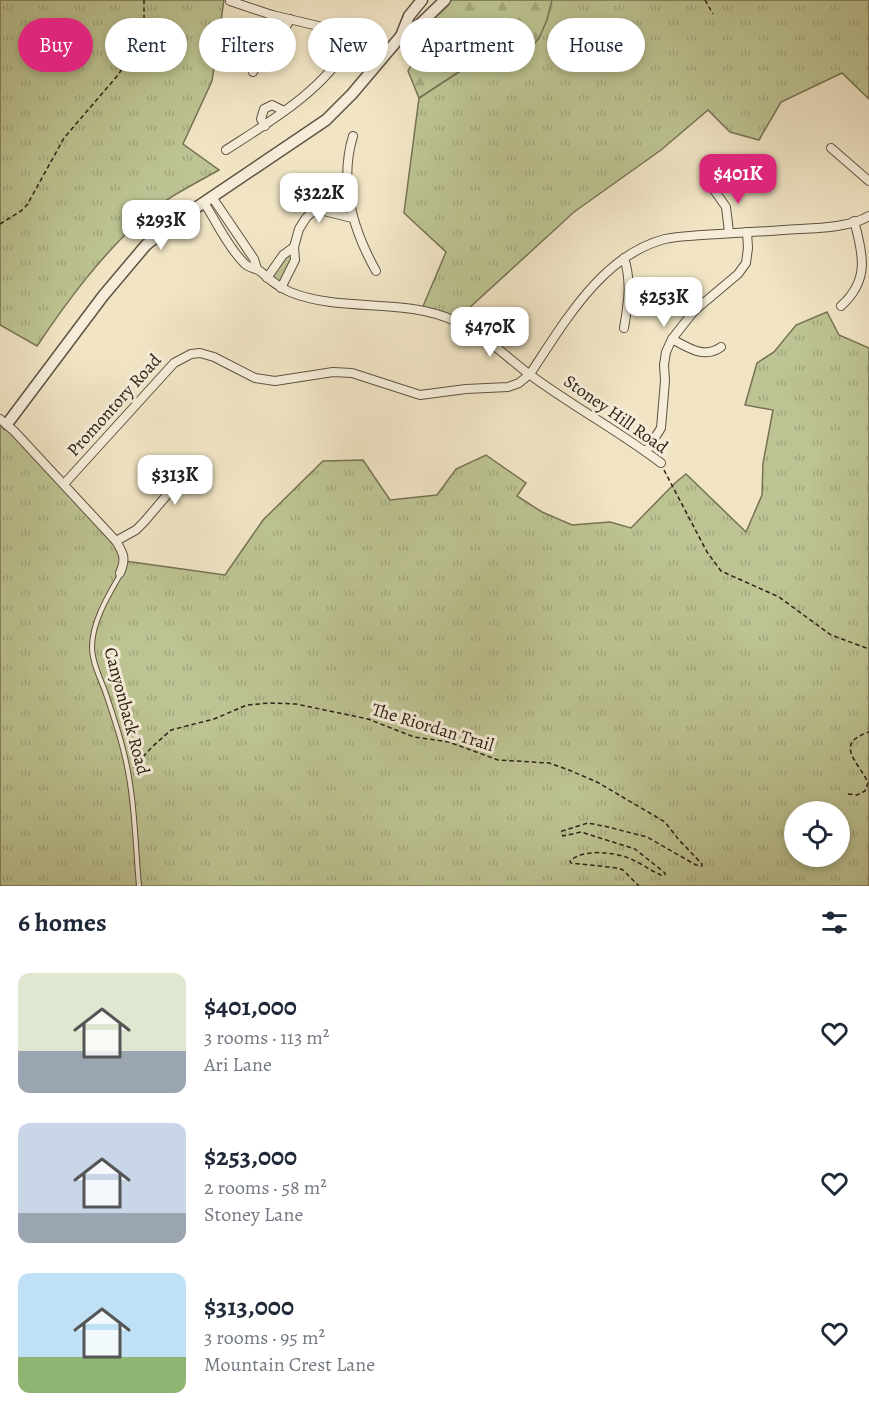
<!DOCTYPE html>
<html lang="en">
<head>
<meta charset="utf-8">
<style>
	:root { --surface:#fff; --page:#f6f6f7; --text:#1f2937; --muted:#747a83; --accent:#db2777 }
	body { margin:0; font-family:Alegreya,serif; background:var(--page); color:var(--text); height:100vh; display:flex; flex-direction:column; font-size:22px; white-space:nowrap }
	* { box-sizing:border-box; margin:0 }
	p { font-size:20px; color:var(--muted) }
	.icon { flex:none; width:33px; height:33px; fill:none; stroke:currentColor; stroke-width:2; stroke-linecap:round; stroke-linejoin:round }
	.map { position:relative; height:886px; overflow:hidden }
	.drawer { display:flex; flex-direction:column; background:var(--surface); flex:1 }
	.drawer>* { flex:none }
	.top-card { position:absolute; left:18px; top:18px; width:834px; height:54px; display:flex; gap:12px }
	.controls { position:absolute; left:784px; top:801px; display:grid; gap:12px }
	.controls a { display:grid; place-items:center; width:66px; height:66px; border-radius:50%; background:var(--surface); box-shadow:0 3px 9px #0003; font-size:30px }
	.price { position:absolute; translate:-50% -51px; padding:0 14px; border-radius:12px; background:#fff; color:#222; font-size:20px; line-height:39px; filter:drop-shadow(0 2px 3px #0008) }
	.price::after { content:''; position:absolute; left:50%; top:36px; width:18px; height:14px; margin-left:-9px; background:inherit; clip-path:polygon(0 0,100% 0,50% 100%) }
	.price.current { background:var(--accent); color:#fff }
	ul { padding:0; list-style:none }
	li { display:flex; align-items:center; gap:18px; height:150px; padding:0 18px }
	li span { display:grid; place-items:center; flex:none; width:168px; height:120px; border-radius:12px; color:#555 }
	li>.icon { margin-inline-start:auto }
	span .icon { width:72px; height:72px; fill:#fffc; stroke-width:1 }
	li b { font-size:26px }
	h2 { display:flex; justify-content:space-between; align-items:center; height:72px; padding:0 18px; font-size:26px }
	.tag { padding:0 21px; border-radius:27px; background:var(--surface); box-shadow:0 3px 9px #0003; font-size:21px; line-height:54px }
	.tag.current { background:var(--accent); color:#fff }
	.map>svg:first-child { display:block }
	.grass { fill:url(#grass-tufts); stroke:#767254; stroke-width:1.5; fill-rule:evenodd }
	.forest { fill:url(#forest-firs); stroke:#767254; stroke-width:1.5 }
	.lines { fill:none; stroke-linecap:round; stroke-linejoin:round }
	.service-casing { stroke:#5f5242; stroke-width:6 }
	.minor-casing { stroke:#5f5242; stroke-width:10 }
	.tertiary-casing { stroke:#5f5242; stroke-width:13 }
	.path { stroke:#2f2116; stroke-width:1.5; stroke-dasharray:4.5 3; stroke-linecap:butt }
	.service { stroke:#f5edd9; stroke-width:4 }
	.minor { stroke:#f5edd9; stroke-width:8 }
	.tertiary { stroke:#f5edd9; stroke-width:10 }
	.labels { text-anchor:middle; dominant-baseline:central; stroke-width:6; stroke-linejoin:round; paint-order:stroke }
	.street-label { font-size:18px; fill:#2f2116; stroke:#f5edd9 }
</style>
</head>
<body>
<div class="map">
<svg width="869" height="886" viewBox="0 0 869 886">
	<defs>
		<pattern id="grass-tufts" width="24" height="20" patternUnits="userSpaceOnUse" patternTransform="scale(1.5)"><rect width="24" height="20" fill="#bdc392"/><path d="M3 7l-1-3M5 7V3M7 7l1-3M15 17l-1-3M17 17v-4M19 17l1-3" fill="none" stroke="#a3a77d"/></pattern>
		<pattern id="forest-firs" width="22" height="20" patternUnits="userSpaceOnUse" patternTransform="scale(1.5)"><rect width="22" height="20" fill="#bdc392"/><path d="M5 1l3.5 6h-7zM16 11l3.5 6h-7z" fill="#a3a77d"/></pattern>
	</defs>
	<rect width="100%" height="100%" fill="#f0e4c4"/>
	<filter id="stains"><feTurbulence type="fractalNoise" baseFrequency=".00333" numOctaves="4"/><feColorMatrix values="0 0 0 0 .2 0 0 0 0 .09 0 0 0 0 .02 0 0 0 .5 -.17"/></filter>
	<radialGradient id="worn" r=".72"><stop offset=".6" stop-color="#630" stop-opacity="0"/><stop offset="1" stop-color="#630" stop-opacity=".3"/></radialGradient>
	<g class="grass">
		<path d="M0,0H224L212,81L183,144L219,170C194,184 166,198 144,217C102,254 68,300 37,346L0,325Z"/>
		<polygon points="552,0 869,0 869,99 842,73 781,102 759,140 730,132 708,110 661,150 574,212 455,321 421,311 446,252 404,213 419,98 492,50 509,52"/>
		<polygon points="294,247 295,260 281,288 267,278"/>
		<path d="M827,312L839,335L869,348V886H0V419L116,541L125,561L225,575L263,520L323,461L363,460L390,500L437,495L456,469L486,455L526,483L517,496L542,512L572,525L610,522L631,528L675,483L686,474L746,532L762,495L763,463L773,410L745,405L757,363L774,352L796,325ZM795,812H840V856H795Z"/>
	</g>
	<polygon class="forest" points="445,0 552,0 547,20 539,38 532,47 521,51 492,50 419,98 408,71 420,48 418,26"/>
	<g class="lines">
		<g class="service-casing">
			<path id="service" d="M120,575C108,596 92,622 92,647C92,662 100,678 105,691C112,712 119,732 124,753C135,797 135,842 139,886"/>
		</g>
		<g class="minor-casing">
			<g id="minor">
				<polyline points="230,1 272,15 335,30 351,42 362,44 381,60"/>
				<polyline points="271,35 268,25 272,15"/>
				<polyline points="351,43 351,53 370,73"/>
				<path d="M253,72L271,35C281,33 286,29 290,19"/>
				<polyline points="265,126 261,119 264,109 272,105 284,111"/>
				<path d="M353,136C339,182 353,230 376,271"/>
				<polyline points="831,148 869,181"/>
				<path d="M226,150C271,121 324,90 351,42"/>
				<polyline points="712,187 726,207 729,232"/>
				<polyline points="212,197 254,259 257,269"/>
				<path d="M204,203C217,222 227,246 244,263C248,268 255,268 260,271C269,279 278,287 290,292C342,313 403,297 455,321C484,334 504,355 529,374C572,406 619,431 661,463"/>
				<path d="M624,258C632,282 628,304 624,328"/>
				<polyline points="267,278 283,255 294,247"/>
				<polyline points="281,288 295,260 294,247 299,229 306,218 311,213 320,210 352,218"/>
				<path d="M841,306C869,281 864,256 854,221"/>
				<path d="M672,339C688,348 705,359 721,347"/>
				<path d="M0,419L14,431L116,541C124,554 126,559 120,573"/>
				<polyline points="646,452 661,428 665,381 664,365 666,352 672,339 694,311 738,274 746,263 748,248 747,232"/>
				<path d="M64,484L174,363L191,354L200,353L214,357L255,378L275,381L333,372L352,373L420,395L466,389L508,387L519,383L530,374C564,323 602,255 665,239C677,236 690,236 702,235C729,233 756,232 784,230C808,228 848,229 869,216"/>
				<polyline points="116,541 136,530 144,522 195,462"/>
			</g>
		</g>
		<g class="tertiary-casing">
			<g id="tertiary">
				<polyline points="401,36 418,26 445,0"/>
				<polyline points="7,424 103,296 146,245 172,224 326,120 352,94 401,36 409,16 422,0"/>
			</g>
		</g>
		<g class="path">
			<polyline points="705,0 713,14"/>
			<polyline points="0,224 21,211 27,205 64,138 118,75 131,55 144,25 144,0"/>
			<polyline points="664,470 707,552 721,571 779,597 831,635 869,649"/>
			<path d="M133,768L152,747L171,730L214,719L247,705L270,703L296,704L368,719L414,737L449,742L498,760L549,763L569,770L597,782L665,822L679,840L702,864V866L696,865L647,837L608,827L588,823L562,831L563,836L581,832L635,849L665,873V875H661C649,870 638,861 626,857C610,852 583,849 570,861L571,863L618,868L623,870L639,886"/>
			<path d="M848,794L857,795L865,791L868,783C860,763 832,744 869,732"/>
		</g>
		<use href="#service" class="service"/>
		<use href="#minor" class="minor"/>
		<use href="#tertiary" class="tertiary"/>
	</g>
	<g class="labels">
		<g class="street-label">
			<text transform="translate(114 405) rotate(-48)">Promontory Road</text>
			<text transform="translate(616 414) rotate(35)">Stoney Hill Road</text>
			<text transform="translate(127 711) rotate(75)">Canyonback Road</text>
			<text transform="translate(433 727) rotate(17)">The Riordan Trail</text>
		</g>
	</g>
	<rect width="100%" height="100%" filter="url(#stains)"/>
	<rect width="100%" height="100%" fill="url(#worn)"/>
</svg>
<div class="controls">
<a><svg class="icon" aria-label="locate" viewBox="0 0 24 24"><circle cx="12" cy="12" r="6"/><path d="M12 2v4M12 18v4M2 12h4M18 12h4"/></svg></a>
</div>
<b class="price current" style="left:738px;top:205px">$401K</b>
<b class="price" style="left:319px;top:224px">$322K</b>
<b class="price" style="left:161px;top:251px">$293K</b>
<b class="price" style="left:664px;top:328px">$253K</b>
<b class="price" style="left:490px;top:358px">$470K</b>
<b class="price" style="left:175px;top:506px">$313K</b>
<div class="top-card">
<a class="tag current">Buy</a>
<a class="tag">Rent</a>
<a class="tag">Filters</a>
<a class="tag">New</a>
<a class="tag">Apartment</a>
<a class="tag">House</a>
</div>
</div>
<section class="drawer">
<h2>6 homes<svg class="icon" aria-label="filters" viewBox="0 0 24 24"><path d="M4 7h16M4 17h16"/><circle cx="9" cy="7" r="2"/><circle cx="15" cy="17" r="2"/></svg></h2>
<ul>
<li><span style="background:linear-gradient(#dfe7d0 65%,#9aa5b1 0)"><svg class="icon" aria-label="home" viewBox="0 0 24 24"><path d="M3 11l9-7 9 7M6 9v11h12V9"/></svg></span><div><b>$401,000</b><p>3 rooms · 113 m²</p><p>Ari Lane</p></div><svg class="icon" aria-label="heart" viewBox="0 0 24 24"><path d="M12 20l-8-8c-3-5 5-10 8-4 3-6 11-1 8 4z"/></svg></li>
<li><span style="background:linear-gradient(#c9d6e8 75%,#9aa5b1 0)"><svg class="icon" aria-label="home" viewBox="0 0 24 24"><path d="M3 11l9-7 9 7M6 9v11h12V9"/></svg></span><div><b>$253,000</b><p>2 rooms · 58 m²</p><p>Stoney Lane</p></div><svg class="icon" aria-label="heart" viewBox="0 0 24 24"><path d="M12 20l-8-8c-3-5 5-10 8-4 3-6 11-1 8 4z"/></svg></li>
<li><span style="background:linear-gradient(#bfe0f5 70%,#8fb573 0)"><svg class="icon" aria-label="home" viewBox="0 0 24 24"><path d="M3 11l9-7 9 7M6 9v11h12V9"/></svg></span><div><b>$313,000</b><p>3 rooms · 95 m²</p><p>Mountain Crest Lane</p></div><svg class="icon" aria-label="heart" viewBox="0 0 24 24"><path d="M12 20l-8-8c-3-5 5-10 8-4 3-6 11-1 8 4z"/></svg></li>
</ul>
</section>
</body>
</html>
